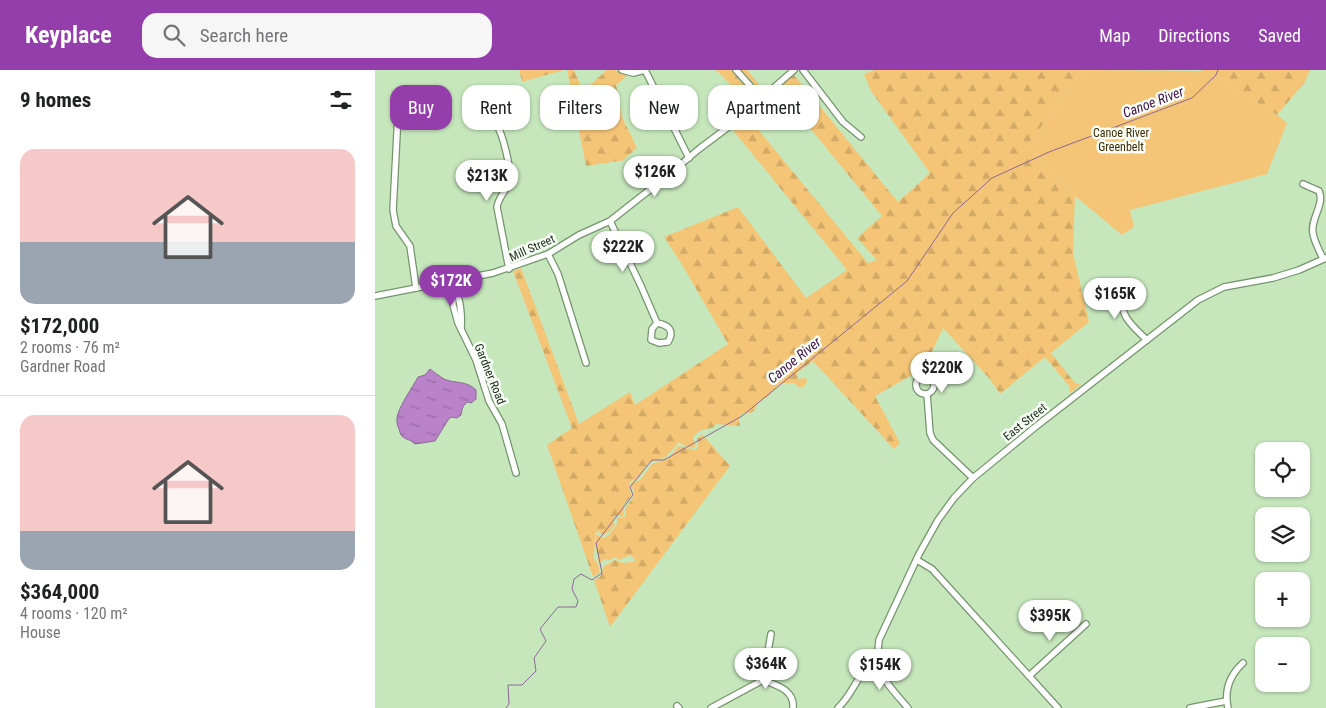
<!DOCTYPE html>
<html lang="en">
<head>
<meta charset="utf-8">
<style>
	:root { --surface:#fff; --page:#f6f6f6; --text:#202124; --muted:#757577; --line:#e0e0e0; --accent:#933eab }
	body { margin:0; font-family:"Roboto Condensed",sans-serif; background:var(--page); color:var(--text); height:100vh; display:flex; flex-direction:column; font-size:19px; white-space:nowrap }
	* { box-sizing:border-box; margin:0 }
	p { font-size:16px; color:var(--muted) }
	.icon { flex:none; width:28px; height:28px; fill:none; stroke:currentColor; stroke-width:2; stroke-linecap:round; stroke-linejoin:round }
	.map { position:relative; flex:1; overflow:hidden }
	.sheet { display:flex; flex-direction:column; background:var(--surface); width:375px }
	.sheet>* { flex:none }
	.banner { position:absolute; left:15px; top:15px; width:475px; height:45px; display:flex; gap:10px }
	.buttons { position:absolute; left:880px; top:372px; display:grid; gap:10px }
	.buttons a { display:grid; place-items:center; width:55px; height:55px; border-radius:10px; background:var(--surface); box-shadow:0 1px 4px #0004; font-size:25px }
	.price { position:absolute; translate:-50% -42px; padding:0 11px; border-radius:18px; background:#fff; color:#222; font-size:16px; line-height:32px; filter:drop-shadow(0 1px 2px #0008) }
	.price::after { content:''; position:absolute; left:50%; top:30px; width:15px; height:11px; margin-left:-8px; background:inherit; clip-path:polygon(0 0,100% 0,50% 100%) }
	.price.current { background:var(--accent); color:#fff }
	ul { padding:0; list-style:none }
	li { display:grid; align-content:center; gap:10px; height:265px; padding:0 20px }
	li+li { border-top:1px solid var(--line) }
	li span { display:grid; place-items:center; height:155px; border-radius:15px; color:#555 }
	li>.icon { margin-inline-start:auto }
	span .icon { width:90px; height:90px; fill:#fffc; stroke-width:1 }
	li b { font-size:21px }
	h2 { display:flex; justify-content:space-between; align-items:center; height:60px; padding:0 20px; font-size:21px }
	.chip { padding:0 18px; border-radius:15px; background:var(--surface); box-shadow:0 1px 4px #0004; font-size:18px; line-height:45px }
	.chip.current { background:var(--accent); color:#fff }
	header { display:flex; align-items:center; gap:30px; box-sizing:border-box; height:70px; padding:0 25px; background:var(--accent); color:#fff }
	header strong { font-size:24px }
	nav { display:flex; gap:28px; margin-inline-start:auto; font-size:18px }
	.search { width:350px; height:45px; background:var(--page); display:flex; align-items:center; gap:12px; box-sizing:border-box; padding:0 18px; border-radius:15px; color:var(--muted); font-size:19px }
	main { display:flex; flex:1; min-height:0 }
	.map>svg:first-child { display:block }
	.forest { fill:url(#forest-firs) }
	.park { fill:#f5c577 }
	.water { fill:url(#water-ripples); stroke:#8b6895 }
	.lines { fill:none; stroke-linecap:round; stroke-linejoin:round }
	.stream { stroke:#8b6895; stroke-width:1 }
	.minor-casing { stroke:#76946d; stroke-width:8 }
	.minor { stroke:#fff; stroke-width:5.5 }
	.labels { text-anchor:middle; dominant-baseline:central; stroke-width:5; stroke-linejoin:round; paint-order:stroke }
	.park-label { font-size:12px; fill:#3f2a05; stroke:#f8fff6 }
	.street-label { font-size:12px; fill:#212d1d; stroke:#f8fff6 }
	.water-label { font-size:14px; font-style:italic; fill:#420f50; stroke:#f8fff6 }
</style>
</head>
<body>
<header>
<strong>Keyplace</strong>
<div class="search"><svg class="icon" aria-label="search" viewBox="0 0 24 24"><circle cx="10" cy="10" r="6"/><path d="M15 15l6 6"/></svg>Search here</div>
<nav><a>Map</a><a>Directions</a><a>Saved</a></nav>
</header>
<main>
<section class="sheet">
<h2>9 homes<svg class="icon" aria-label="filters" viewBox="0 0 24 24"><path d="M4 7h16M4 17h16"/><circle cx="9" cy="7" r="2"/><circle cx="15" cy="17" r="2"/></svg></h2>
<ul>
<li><span style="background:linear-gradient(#f6c9c9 60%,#9aa5b1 0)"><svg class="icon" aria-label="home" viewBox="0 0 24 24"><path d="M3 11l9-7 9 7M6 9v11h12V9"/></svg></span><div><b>$172,000</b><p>2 rooms · 76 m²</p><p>Gardner Road</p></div></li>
<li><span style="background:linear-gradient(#f6c9c9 75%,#9aa5b1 0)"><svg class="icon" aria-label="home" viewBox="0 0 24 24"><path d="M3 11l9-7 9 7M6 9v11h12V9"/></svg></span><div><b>$364,000</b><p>4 rooms · 120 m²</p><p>House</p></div></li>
</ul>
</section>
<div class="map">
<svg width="951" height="638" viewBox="0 0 951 638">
	<defs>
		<pattern id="forest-firs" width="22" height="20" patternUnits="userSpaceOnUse" patternTransform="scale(1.25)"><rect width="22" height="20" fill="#f5c577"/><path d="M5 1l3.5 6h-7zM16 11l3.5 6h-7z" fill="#d2aa66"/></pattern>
		<pattern id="water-ripples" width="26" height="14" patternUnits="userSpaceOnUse" patternTransform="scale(1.25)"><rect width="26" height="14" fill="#b982c9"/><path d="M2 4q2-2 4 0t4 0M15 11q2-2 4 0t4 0" fill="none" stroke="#966ba3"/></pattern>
	</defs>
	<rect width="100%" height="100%" fill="#c6e7bc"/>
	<g class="forest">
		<polygon points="144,0 189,0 147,12"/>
		<polygon points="192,0 199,0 208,21 232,0 240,0 252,6 241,15 247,47 262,78 249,89 250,90 211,96"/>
		<polygon points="341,0 356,0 378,25 378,32 375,34"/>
		<polygon points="365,0 372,0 389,20 384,19"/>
		<path d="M500,0H708L653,75L700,126L698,183L714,252L676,283L700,313L706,314L695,323V317L670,287L625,324L614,308L568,258L547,303L542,307L539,304L500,326L525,373L519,379L438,291L422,303L423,309L430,308L432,310C432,314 428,317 425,318L419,313H408L403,315L394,326L383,332L380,340L375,343H369L365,346L364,350L365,356L341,354L339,357C330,360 323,359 318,368L321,377C314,379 309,376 304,372L291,387L273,393L264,408L255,412L254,418L257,425L249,435L248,447L243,445L239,447L238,452L240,455L235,461L229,465L226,464L224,461L220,463C220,471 220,479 218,487L224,496V503L218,507L172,375L197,358L138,201L146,198L204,354L255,322L260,335L353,274L306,193L289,167L363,137L431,228L472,200L357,59L372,46L493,193L502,190L482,168L507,146L403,19L419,5L523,132L555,103L496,21L489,4Z"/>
		<polygon points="825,0 935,0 930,12 902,45 830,1"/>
		<polygon points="327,364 355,396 235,557 219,510 225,507 229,496 240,490 249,493 261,491 256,485 244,490 240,487 235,490 229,489 224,494 221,478 221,464 227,468 233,466 242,454 242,447 247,448 251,446 250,439 259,426 258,419 255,416 256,413 265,410 277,394 294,388 303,376 321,380 323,377 322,369"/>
	</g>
	<polygon class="park" points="708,0 830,1 902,45 912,53 892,104 755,140 759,157 747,165 700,126 653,75"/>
	<path class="water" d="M55,299C59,302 64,306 69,309C80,314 91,310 101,320V329L96,333L93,332C88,334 87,339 86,345L82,348L76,347L73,350L60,371L40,374C35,369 31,370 27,366C25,364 25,362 24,359C23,356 22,355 22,352C20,341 38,317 43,307L50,305Z"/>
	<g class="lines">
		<polyline class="stream" points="131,638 134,634 133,615 147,615 161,601 159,588 171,571 165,559 183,537 201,537 203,531 197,519 199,509 206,504 217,510 227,503 221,473 258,425 255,417 277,390 289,390 367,346 532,211 578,143 617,108 674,82 817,28 841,5 843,0"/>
		<g class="minor-casing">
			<g id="minor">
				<polyline points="247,0 258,3 270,0"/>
				<polyline points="270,0 314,88"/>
				<polyline points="361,0 386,28"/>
				<polyline points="428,0 468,52 486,67"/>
				<polyline points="23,44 18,140 21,156 35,176 41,218"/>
				<path d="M121,54L113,55L107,50L106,44L110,37L119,36L125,42V49L121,54C128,64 137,100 134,112C131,121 123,128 122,137L134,199"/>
				<path d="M928,114L944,121C950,135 935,149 938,163C939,172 945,181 948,189"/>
				<path d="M235,151L266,216L282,253C293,255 300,260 293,272L284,273L276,270L277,259L282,253"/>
				<polyline points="173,184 183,204 211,293"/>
				<polyline points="76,211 78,235 83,253 101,290 114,331 127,354 141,403"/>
				<path d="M77,213C86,227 87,243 86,259"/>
				<path d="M742,213C748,245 747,247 772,270"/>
				<polyline points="0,226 118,203 173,184 204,165 235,151 291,107 324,79 356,55 419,0"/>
				<circle cx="550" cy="315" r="9"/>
				<polyline points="552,324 555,363 558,370 598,408"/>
				<polyline points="542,490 557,499 683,638"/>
				<path d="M502,591C507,610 520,623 533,638"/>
				<polyline points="654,606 711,554"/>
				<path d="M388,610C401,615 420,620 418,638"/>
				<polyline points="302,636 304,638"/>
				<polyline points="336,638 388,610 396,564"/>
				<path d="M463,638C479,623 482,602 502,591L504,570L544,484L563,450L579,428L598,408L659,358L823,230L849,217L898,208L924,200L951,188"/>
				<polyline points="815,638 851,631"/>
				<path d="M853,638C849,620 855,605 868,593"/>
			</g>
		</g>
		<use href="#minor" class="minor"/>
	</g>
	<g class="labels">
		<g class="park-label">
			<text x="746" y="63">Canoe River<tspan x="746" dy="14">Greenbelt</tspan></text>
		</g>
		<g class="street-label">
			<text transform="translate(157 178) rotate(-24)">Mill Street</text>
			<text transform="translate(115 304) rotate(68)">Gardner Road</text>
			<text transform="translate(650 352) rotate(-39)">East Street</text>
		</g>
		<g class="water-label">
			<text transform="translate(778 32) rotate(-21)">Canoe River</text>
			<text transform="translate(419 290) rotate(-39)">Canoe River</text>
		</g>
	</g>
</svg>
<div class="buttons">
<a><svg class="icon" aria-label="locate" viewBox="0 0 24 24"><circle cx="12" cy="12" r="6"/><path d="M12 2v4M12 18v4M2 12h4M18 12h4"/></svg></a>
<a><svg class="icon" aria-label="layers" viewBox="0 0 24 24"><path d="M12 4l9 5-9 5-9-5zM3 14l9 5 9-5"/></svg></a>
<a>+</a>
<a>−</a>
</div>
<b class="price" style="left:280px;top:128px">$126K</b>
<b class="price" style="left:112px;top:132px">$213K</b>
<b class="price" style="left:248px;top:203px">$222K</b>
<b class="price current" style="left:76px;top:237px">$172K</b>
<b class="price" style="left:740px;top:250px">$165K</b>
<b class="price" style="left:567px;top:324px">$220K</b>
<b class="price" style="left:675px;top:572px">$395K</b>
<b class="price" style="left:391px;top:620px">$364K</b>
<b class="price" style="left:505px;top:621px">$154K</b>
<div class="banner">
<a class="chip current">Buy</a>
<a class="chip">Rent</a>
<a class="chip">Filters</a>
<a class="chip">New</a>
<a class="chip">Apartment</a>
</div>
</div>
</main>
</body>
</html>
